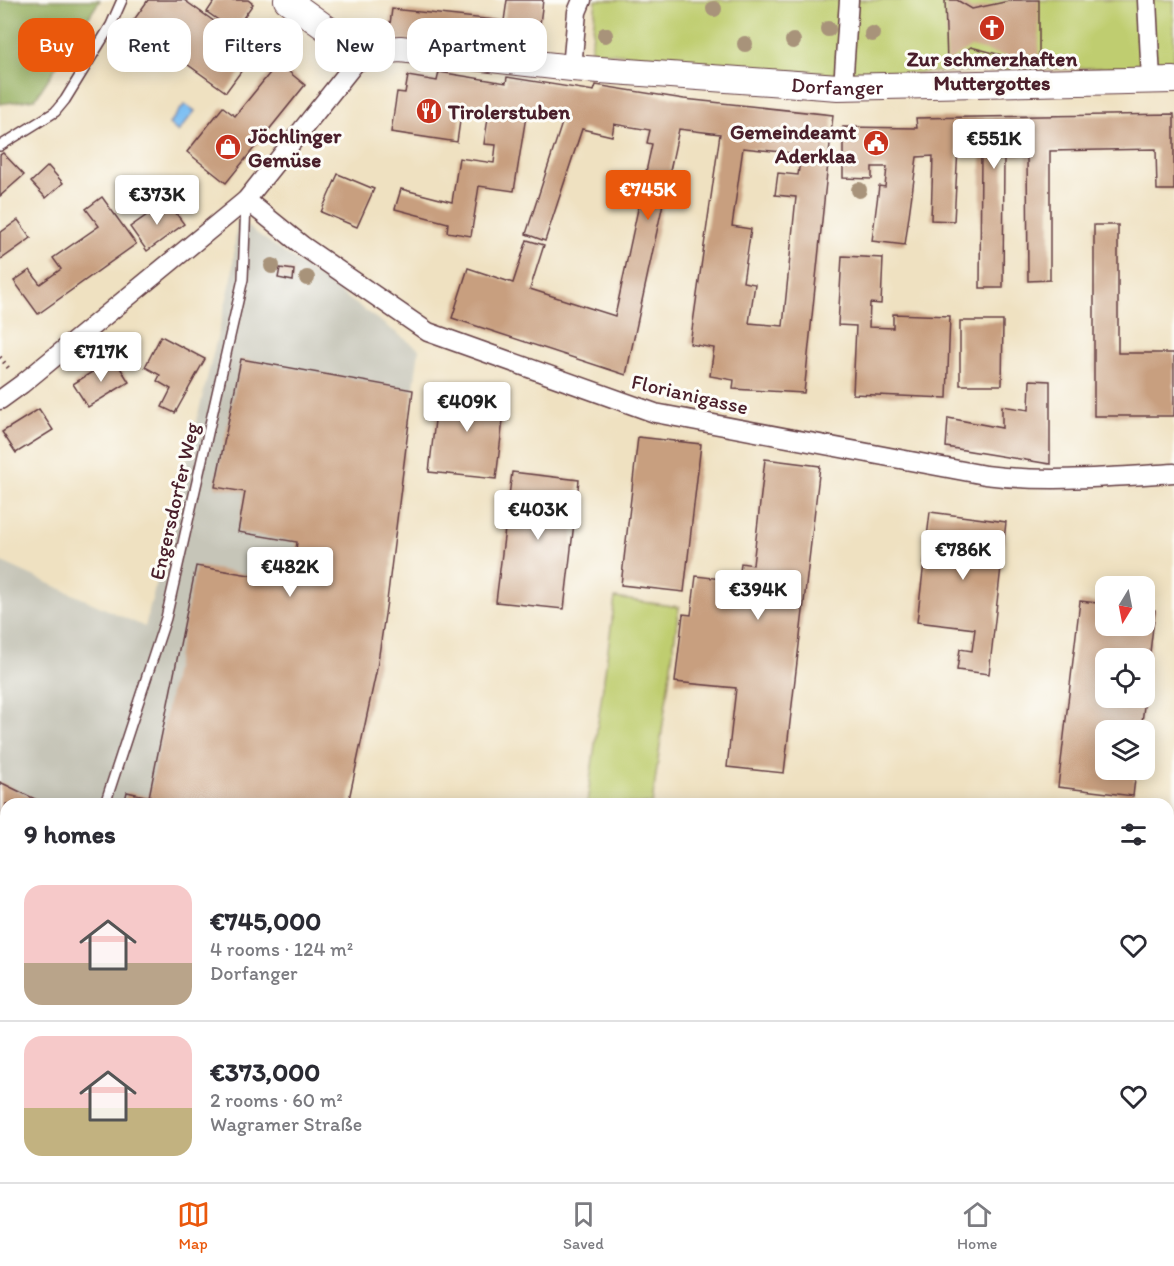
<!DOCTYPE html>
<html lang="en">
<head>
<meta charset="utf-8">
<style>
	:root { --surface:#fff; --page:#f7f7f7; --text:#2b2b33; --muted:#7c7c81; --line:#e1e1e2; --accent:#ea580c }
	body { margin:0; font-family:Itim,sans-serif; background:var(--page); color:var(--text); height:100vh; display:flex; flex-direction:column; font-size:22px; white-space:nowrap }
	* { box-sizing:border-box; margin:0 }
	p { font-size:20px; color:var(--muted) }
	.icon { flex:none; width:33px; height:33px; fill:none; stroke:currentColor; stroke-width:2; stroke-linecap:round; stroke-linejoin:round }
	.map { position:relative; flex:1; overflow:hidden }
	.drawer { position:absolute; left:0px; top:798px; width:1174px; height:384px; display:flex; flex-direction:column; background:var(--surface); border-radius:18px 18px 0 0; box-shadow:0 3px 15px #0003 }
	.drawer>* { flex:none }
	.banner { position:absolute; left:18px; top:18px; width:600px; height:54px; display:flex; gap:12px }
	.needle { width:39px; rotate:190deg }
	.controls { position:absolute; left:1095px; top:576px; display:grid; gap:12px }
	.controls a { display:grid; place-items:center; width:60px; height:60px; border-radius:12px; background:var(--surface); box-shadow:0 3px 15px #0003; font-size:30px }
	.price { position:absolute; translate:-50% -51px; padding:0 14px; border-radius:6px; background:#fff; color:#222; font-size:20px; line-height:39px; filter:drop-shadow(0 2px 3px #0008) }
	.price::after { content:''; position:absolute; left:50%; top:36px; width:18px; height:14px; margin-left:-9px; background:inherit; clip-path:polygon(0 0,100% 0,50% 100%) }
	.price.on { background:var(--accent); color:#fff }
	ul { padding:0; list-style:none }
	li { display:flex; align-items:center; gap:18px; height:150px; padding:0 24px }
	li+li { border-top:2px solid var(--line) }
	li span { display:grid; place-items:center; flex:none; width:168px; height:120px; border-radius:18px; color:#555 }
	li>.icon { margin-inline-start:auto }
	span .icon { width:72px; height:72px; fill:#fffc; stroke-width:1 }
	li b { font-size:26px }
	h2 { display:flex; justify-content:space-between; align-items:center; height:72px; padding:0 24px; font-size:26px }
	.chip { padding:0 21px; border-radius:18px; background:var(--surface); box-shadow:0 3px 15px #0003; font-size:21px; line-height:54px }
	.chip.on { background:var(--accent); color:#fff }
	.menu { display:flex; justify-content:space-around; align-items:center; height:84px; border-top:2px solid var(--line); background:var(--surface); font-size:16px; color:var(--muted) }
	.menu a { display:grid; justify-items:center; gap:3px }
	.menu .on { color:var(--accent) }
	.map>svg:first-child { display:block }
	.industrial { fill:#c6c5b8 }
	.green { fill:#bfcd6f; stroke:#84764d; stroke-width:1.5 }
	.forest { fill:#97b062; stroke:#706846; stroke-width:1.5 }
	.water { fill:#7dbff3; stroke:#646f8f; stroke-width:1.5 }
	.building { fill:#c89f7f; fill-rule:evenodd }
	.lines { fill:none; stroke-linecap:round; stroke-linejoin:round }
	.lane-casing { stroke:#633c42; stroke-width:12 }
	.street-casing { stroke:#633c42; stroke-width:21 }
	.secondary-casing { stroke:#633c42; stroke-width:28 }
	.primary-casing { stroke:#633c42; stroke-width:32 }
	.path { stroke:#633c42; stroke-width:4; stroke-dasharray:1.5 4.5; stroke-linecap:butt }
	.lane { stroke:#fff; stroke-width:9 }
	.street { stroke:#fff; stroke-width:18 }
	.secondary { stroke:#fff; stroke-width:26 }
	.primary { stroke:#fff; stroke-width:28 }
	.tree { fill:#a8937a }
	.labels { text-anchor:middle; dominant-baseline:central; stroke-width:6; stroke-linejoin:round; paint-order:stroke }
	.poi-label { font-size:21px; font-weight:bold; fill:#4a1f2b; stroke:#fdfcf7; text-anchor:start }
	.street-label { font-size:21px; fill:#4a1f2b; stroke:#fdfcf7 }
</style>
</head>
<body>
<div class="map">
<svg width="1174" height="1182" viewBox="0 0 1174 1182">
	<rect width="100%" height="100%" fill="#fdfcf7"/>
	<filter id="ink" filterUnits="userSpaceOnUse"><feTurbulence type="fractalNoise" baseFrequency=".0167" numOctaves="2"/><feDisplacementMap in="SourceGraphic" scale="12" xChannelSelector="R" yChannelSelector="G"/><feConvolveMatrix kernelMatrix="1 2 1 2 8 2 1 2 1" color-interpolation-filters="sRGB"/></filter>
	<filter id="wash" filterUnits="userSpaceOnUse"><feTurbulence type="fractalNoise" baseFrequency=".008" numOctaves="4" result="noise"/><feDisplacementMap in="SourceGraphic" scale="24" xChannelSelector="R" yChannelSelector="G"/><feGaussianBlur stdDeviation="1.35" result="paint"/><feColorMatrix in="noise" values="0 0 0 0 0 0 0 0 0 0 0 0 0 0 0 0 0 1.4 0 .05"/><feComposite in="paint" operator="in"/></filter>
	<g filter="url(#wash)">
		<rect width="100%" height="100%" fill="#efe1c1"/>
		<polygon class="industrial" points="237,219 419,349 387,601 377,668 348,804 6,804 6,1063 0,1063 0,561 145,627 232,278"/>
		<g class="green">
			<polygon points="596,0 1174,0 1174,66 831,75 591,51"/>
			<polygon points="615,598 679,607 652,804 587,803"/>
		</g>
		<polygon class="forest" points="0,0 100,0 35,99 0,104"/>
		<polygon class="water" points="185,104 195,111 178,132 169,124"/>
		<g id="blocks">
			<g class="building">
				<polygon points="148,0 184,0 256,51 226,92 131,24"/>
				<polygon points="215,0 248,0 253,4 234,31 207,12"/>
				<polygon points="507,0 543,0 536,55 388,39 392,9 504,21"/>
				<polygon points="945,0 957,0 972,9 1014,0 1039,0 1039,65 971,47 947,63"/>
				<polygon points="278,63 305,85 226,183 187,152 223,107 235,116"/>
				<path d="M439,72L506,83L507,77L594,91L596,85L684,99L833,115L804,393L733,389L734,380L710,376L714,348L690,344L720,134L679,129L626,375L452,318L468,268L513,283L527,240L544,245L530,289L615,316L652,144L647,143L650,130L614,124L612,136L582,129L545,241L526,234L562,123L556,121L558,115L527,110L514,191L479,186L471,236L447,232L448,223L395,209L401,189L452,202L459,158L494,163L496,145L484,144L489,112L462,107L457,142L391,132L397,92L405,93L408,76L437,81ZM743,148L801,154L798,175L778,173L775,195L796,197L783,326L749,323L755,284L743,282L751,229L732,226Z"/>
				<polygon points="1174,114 1174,190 1157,190 1156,149 1050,151 1050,280 1028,281 1027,155 1004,156 1003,288 980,288 981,149 958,148 954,221 931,220 933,156 917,157 905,245 872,241 879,186 885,187 887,167 872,167 872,179 843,178 843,127 917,128 916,118"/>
				<polygon points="3,153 24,175 0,196 0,155"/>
				<polygon points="48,166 63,183 46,198 31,182"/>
				<polygon points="338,174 374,189 357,227 321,212"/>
				<polygon points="102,197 136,244 38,314 14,281 30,270 40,284 61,269 53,258 99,226 86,209"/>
				<polygon points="167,201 184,224 147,251 130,227"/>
				<polygon points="18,220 31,238 0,260 0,233"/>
				<polygon points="1094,225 1118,225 1118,353 1174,353 1174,416 1094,416"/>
				<polygon points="842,256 883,258 881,304 870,303 869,327 893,328 893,314 950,316 947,398 853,394 856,326 838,325"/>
				<polygon points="280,268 294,270 293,281 278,278"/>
				<polygon points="960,321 1003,321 1002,385 960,385"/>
				<polygon points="161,336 205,359 175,413 162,407 171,389 157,381 160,375 145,367"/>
				<polygon points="114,358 129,382 88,407 73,384"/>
				<polygon points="241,359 413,390 387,601 377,668 348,804 124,804 127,792 149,797 196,566 292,582 297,542 238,532 245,492 215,487"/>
				<polygon points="1030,380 1050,381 1050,464 946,447 948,418 1002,428 1002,406 1029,410"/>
				<polygon points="439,386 506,394 496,479 429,472"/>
				<polygon points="39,409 53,430 16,453 2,432"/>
				<polygon points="638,437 701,444 684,592 621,585"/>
				<polygon points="765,459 820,466 784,773 727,767 736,688 675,682 683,614 691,615 696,576 739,581 741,563 753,565"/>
				<polygon points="512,472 579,480 564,609 496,602"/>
				<polygon points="930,512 1006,522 989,674 957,670 960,649 972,651 975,629 917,622"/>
				<polygon points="1080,601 1106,604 1106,626 1144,626 1144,608 1155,610 1146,686 1144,658 1106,658 1106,698 1145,698 1141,730 1106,730 1106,770 1136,770 1133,796 1058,787"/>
				<polygon points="0,782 45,804 6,804 6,951 0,948"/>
			</g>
		</g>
	</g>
	<g filter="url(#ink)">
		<use href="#blocks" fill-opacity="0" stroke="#633c42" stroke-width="1.5"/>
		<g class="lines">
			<g class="lane-casing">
				<g id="lane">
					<polyline points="0,146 55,112 65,100 111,25 122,0"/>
					<polyline points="105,804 166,618 243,279 246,203"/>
				</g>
			</g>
			<g class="street-casing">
				<g id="street">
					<polyline points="1147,0 1151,80"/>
					<polyline points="572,68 577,12 582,0"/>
					<polyline points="843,87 849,0"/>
					<path d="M246,200L303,246L428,332L655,413L985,475C1048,483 1111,477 1174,473"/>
					<polyline points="0,400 22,384 246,200 360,57"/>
				</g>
			</g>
			<g class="secondary-casing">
				<g id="secondary">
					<path id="s1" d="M287,0L344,41L360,57L377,51L400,49L572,68L838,87L1174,80"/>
				</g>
			</g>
			<g class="primary-casing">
				<g id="primary">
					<polyline points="0,1083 6,1084"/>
					<polyline points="1168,1108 1174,1107"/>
				</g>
			</g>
			<g class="path">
				<polyline points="0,357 10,370"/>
				<polyline points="1168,1060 1174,1059"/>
				<polyline points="1168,1149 1174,1148"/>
				<polyline points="361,1176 414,1182"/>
				<polyline points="4,1182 6,1175"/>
				<polyline points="960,1182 999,1176"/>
			</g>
			<use href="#lane" class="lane"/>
			<use href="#street" class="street"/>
			<use href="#secondary" class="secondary"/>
			<use href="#primary" class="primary"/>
		</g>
		<g class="tree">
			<circle cx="714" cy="9" r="8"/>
			<circle cx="828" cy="29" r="8"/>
			<circle cx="872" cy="34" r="8"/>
			<circle cx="605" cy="35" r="8"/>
			<circle cx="793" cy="41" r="8"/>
			<circle cx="745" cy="44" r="8"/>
			<circle cx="859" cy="190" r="8"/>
			<circle cx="272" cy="266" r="8"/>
			<circle cx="307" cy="278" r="8"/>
		</g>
	</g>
	<defs>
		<g id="church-disc" transform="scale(1.35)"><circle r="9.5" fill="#c8321e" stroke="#fdfcf7"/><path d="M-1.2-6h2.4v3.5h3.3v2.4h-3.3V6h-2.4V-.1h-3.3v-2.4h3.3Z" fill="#fff"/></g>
		<g id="restaurant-disc" transform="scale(1.35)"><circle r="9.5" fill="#c8321e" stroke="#fdfcf7"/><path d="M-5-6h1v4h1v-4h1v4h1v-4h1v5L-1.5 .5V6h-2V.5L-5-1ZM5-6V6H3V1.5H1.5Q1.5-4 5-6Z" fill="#fff"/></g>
		<g id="civic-disc" transform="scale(1.35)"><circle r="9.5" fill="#c8321e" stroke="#fdfcf7"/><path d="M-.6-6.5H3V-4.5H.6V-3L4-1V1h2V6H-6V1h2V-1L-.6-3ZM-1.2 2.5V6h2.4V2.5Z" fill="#fff"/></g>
		<g id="shop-disc" transform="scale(1.35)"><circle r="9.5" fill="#c8321e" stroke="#fdfcf7"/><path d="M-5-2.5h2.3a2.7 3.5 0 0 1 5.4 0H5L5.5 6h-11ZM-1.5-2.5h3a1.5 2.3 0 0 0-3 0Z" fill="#fff"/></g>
	</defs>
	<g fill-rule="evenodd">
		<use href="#church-disc" x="992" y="28"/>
		<use href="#restaurant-disc" x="429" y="111"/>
		<use href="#civic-disc" x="876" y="143"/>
		<use href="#shop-disc" x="228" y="147"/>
	</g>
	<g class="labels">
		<g class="poi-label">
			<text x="992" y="58" text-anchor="middle">Zur schmerzhaften<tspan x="992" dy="24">Muttergottes</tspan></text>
			<text x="448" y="111">Tirolerstuben</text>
			<text x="856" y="131" text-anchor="end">Gemeindeamt<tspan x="856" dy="24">Aderklaa</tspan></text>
			<text x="248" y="135">Jöchlinger<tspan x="248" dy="24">Gemüse</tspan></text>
		</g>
		<g class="street-label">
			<text stroke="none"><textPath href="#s1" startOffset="573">Dorfanger</textPath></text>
			<text transform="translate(690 394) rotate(13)">Florianigasse</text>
			<text transform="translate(174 501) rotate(-77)">Engersdorfer Weg</text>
		</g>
	</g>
</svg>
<div class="controls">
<a><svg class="needle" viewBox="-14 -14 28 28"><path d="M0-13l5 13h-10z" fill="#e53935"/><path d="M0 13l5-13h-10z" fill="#7c7c81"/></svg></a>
<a><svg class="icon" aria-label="locate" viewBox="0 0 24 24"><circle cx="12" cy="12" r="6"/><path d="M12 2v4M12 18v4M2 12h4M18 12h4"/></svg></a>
<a><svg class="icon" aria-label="layers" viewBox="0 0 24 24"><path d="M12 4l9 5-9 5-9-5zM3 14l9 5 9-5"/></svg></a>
</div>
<b class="price" style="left:994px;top:170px">€551K</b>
<b class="price on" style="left:648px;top:221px">€745K</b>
<b class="price" style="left:157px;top:226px">€373K</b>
<b class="price" style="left:101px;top:383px">€717K</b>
<b class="price" style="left:467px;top:433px">€409K</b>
<b class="price" style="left:538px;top:541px">€403K</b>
<b class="price" style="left:963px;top:581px">€786K</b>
<b class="price" style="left:290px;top:598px">€482K</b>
<b class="price" style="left:758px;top:621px">€394K</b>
<div class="banner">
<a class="chip on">Buy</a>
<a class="chip">Rent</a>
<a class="chip">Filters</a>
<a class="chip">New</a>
<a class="chip">Apartment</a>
</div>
<section class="drawer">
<h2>9 homes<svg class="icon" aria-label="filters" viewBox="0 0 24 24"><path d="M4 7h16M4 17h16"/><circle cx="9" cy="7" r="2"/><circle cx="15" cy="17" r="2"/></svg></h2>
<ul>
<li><span style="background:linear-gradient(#f6c9c9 65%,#b9a48a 0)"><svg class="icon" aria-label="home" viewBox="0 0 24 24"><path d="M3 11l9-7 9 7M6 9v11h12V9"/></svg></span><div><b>€745,000</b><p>4 rooms · 124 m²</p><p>Dorfanger</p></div><svg class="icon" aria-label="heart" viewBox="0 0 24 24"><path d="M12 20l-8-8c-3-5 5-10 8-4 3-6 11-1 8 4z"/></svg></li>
<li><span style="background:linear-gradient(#f6c9c9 60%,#c2b280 0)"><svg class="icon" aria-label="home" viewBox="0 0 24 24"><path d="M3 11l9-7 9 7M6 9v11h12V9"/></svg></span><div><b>€373,000</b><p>2 rooms · 60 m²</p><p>Wagramer Straße</p></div><svg class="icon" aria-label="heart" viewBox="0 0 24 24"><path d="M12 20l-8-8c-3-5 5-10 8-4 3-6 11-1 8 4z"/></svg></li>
</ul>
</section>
</div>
<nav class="menu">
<a class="on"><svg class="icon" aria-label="map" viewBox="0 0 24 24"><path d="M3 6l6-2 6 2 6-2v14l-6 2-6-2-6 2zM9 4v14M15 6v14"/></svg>Map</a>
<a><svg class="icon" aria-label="saved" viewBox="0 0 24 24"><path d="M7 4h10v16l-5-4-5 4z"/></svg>Saved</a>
<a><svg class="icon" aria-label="home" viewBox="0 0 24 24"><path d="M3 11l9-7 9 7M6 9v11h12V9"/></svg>Home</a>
</nav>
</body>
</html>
